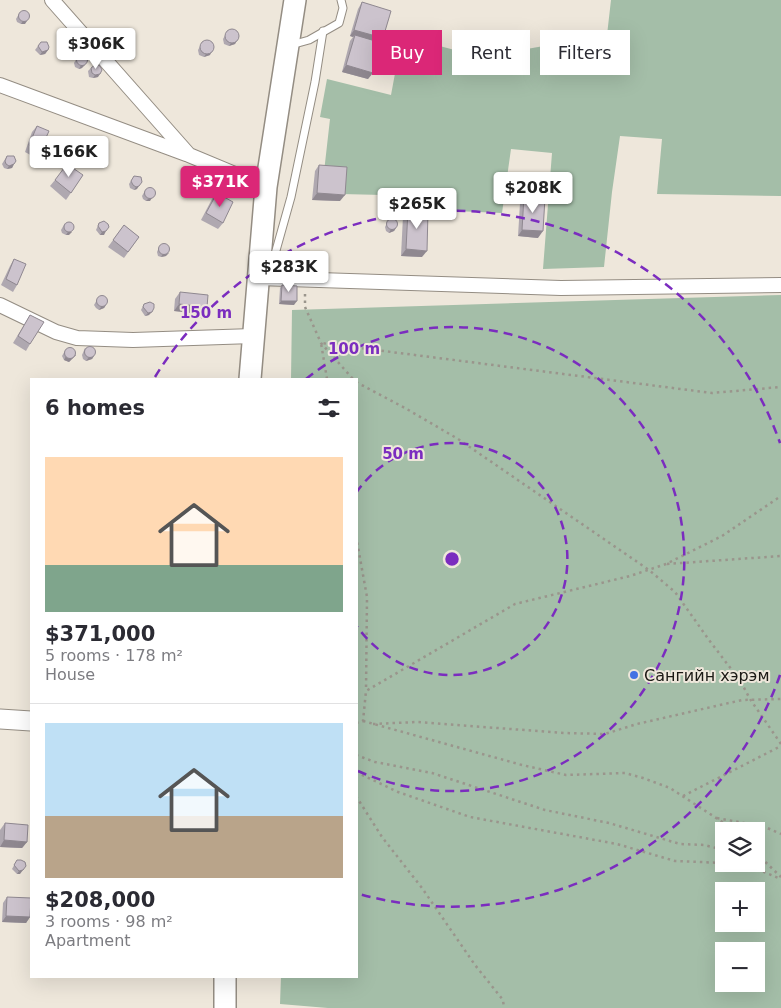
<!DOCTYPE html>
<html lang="en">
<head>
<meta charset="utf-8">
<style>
	:root { --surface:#fff; --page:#f2f2f3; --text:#2b2b33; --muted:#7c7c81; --line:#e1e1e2; --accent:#db2777 }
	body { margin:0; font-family:"DejaVu Sans",sans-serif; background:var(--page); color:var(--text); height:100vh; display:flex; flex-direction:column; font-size:19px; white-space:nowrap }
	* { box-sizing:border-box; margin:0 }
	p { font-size:16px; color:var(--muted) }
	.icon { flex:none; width:28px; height:28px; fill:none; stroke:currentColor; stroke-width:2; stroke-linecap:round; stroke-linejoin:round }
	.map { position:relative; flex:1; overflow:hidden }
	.details { position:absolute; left:30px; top:378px; width:328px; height:600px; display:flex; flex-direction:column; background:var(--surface); border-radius:0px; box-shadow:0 5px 20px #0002 }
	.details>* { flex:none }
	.hud { position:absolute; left:372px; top:30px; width:332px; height:45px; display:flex; gap:10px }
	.fabs { position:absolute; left:715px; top:822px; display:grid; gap:10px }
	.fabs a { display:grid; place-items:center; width:50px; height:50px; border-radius:0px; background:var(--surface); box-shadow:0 5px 20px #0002; font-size:25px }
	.price { position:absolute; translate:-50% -42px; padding:0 11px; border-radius:5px; background:#fff; color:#222; font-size:16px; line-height:32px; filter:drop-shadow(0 1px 2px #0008) }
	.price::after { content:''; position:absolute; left:50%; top:30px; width:15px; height:11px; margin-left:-8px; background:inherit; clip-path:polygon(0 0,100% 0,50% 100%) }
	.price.selected { background:var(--accent); color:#fff }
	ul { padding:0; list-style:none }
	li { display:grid; align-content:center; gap:10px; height:265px; padding:0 15px }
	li+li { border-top:1px solid var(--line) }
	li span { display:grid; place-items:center; height:155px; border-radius:0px; color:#555 }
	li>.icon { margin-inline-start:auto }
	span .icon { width:90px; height:90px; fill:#fffc; stroke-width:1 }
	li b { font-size:21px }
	h2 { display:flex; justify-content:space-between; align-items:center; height:60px; padding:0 15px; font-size:21px }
	.pill { padding:0 18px; border-radius:0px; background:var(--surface); box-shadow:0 5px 20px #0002; font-size:18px; line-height:45px }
	.pill.selected { background:var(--accent); color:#fff }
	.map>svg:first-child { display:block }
	.green { fill:#a4bea8; fill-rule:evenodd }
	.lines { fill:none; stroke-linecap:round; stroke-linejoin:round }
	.service-casing { stroke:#948d83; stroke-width:9 }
	.minor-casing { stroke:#948d83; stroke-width:16 }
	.secondary-casing { stroke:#948d83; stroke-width:21 }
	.primary-casing { stroke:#948d83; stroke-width:24 }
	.path { stroke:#9a958c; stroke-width:2.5; stroke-dasharray:2.5 4; stroke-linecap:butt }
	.service { stroke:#fff; stroke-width:7 }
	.minor { stroke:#fff; stroke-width:14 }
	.secondary { stroke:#fff; stroke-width:19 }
	.primary { stroke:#fff; stroke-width:21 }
	.wall { fill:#afa8b0 }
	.shaded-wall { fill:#8f8890 }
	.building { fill:#ccc3cd; stroke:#8f8890 }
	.ring { fill:none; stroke:#7b2cbf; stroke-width:2.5; stroke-dasharray:9 6 }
	.poi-dot { fill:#4471e3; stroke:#eee7db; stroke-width:2 }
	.labels { text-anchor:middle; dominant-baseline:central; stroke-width:4; stroke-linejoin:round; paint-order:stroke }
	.poi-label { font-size:16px; fill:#1b1915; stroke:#eee7db; text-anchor:start }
	.centre { fill:#7b2cbf; stroke:#eee7db; stroke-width:2.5 }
	.ring-label { font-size:15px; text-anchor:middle; font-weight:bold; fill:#7b2cbf; stroke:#eee7db; stroke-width:4; stroke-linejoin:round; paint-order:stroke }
</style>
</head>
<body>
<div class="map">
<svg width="781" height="1008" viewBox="0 0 781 1008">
	<rect width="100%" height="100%" fill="#eee7db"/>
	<g class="green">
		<polygon points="611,0 781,0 781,196 657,194 662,139 620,136 612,192 604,267 543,269 552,153 511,149 502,213 382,208 383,195 341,194 324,172 330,119 320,117 327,79 391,95 402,36 481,57 607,35"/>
		<path d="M781,295V1008H328L280,1004L281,976H356V379H291L292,310ZM724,831H756V864H724ZM724,891H756V924H724ZM724,951H756V984H724Z"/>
	</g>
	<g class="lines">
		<g class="service-casing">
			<g id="service">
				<polyline points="291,45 309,40 339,23 343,8 341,0"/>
				<polyline points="264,263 275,254 291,197 315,82 323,31"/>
			</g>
		</g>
		<g class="minor-casing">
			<g id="minor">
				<polyline points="52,0 189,155 266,187"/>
				<polyline points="0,85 186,154"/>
				<polyline points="258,278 561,288 781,285"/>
				<polyline points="0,305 56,332 77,338 133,340 253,336"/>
			</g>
		</g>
		<g class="secondary-casing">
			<polyline id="secondary" points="0,719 31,721"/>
		</g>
		<g class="primary-casing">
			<g id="primary">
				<polyline points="250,379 266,187 295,0"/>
				<polyline points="225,976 225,1008"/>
			</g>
		</g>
		<g class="path">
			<polyline points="305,294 305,307 321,343 353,379"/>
			<polyline points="327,379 321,343 712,393 781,387"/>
			<polyline points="356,382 405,408 458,439 649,570 675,592 709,640 741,682 750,699 781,744"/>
			<polyline points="356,536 367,597 366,691"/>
			<polyline points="667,564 781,556"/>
			<polyline points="363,721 522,765 566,775 625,773 643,778 670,788 727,825 734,831"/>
			<polyline points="356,723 363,721 366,691 515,604 630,576 666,564 722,536 781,496"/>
			<polyline points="373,724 417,722 564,733 605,734 637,724 742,700 781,699"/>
			<polyline points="356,755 375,762 432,773 545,810 609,823 680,844 704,845 724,850"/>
			<polyline points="356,772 398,792 470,817 617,844 675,861 724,863"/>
			<polyline points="356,796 382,837 422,888 475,965 503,1000 504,1008"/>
			<polyline points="683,796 781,746"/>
			<polyline points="717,818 765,827 781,834"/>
			<polyline points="756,853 781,877"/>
			<polyline points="732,864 747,865 781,879"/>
		</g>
		<use href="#service" class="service"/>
		<use href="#minor" class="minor"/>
		<use href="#secondary" class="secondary"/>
		<use href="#primary" class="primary"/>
	</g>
	<g class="wall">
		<polygon points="362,2 380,42 368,79 342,72 350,41 353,37 350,36 358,9"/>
		<polygon points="20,12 25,24 21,24 17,22 16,19"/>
		<polygon points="228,30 237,40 235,44 229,46 224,44 223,39"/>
		<polygon points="203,41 210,55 204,57 199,55 198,50"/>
		<polygon points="41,42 48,50 45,54 40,55 35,50"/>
		<polygon points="78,56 82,68 79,69 75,67 74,63"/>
		<polygon points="91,68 98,77 93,78 89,77 88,71"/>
		<polygon points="37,126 40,151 36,158 25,152 32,132"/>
		<polygon points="7,156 14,164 12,168 7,169 4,168 2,164"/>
		<polygon points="319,165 340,201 312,200 315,171"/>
		<polygon points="83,175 66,200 50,186 55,180"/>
		<polygon points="134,176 137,189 134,190 130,188 129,184"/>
		<polygon points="146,189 150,201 146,201 143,199 142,196"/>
		<polygon points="217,193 223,223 218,229 201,220 212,199"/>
		<polygon points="524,196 538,238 518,236 520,203"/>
		<polygon points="408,210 422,257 401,256 403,216"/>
		<polygon points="389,219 396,228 394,231 389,233 386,231 385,227"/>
		<polygon points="65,223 69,235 66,235 62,233 61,230"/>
		<polygon points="99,223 104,235 100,235 96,230"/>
		<polygon points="124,225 139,237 124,258 108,247"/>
		<polygon points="160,245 166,256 161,257 158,256 157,252"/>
		<polygon points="14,259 17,285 13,292 1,285 10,266"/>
		<polygon points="282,285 294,305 279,304 280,288"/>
		<polygon points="180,292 202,314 174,311 175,299"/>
		<polygon points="98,298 106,305 104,308 99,310 96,308 94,305"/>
		<polygon points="144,304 149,315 145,316 141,310"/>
		<polygon points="30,315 30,344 26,351 13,343"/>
		<polygon points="85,348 94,356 92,359 86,361 83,359 82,355"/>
		<polygon points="66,349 76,355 69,362 64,360 62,356"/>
		<polygon points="5,823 27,842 22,848 0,847 0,830"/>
		<polygon points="17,860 20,874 17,874 12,869"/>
		<polygon points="31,896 31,921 30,921 30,917 26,923 2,922 3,903 7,897 30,912"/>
	</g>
	<g class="shaded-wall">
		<polygon points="23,21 27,21 25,24 21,24"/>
		<polygon points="354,30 383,38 378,45 355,35 353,37 350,36"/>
		<polygon points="237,40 235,44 229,46 231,43"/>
		<polygon points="48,50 45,54 40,55 42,52"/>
		<polygon points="212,51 210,55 204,57 206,54"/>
		<polygon points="81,65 85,65 82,68 79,69"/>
		<polygon points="346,65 373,73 368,79 342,72"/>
		<polygon points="100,74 98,77 93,78 95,75"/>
		<polygon points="14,164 12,168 7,169 9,166"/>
		<polygon points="139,186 137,189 134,190 136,187"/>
		<polygon points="317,193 345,195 340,201 312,200"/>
		<polygon points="149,198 152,198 150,201 146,201"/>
		<polygon points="396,228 394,231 389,233 391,229"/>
		<polygon points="522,230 543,231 538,238 518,236"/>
		<polygon points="106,231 104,235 100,235 102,232"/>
		<polygon points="68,232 72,232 69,235 66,235"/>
		<polygon points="406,249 427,251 422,257 401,256"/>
		<polygon points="169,253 166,256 161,257 163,254"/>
		<polygon points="281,301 297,301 294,305 279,304"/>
		<polygon points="179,304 207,307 202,314 174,311"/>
		<polygon points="106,305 104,308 99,310 101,307"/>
		<polygon points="152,312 149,315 145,316 148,313"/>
		<polygon points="76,355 69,362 64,360 66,356"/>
		<polygon points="94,356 92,359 86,361 89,357"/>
		<polygon points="4,840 27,842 22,848 0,847"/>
		<polygon points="23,870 20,874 17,874 19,871"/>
		<polygon points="6,916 30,917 26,923 2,922"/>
	</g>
	<g class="building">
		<polygon points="362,2 391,11 383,38 354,30"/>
		<circle cx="24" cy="16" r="5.5"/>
		<circle cx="232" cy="36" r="7"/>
		<polygon points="355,35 382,43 373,73 346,65"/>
		<circle cx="207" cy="47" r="7"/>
		<polygon points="41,42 47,42 49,47 48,50 42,52 38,46"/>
		<circle cx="82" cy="60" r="5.5"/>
		<polygon points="96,64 100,66 102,70 100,74 95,75 92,73 91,68"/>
		<polygon points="37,126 49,131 40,151 29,145"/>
		<polygon points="7,156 14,156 16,161 14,164 9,166 6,164 5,161"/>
		<polygon points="67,164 83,175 71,193 55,180"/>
		<polygon points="319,165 347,167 345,195 317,193"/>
		<polygon points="134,176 141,177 142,182 139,186 136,187 133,185 131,181"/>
		<circle cx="150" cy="193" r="5.5"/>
		<polygon points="217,193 233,202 223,223 206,213"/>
		<polygon points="524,196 545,198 543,231 522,230"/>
		<polygon points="408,210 428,211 427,251 406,249"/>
		<circle cx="392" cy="224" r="5.5"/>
		<polygon points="104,221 108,224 109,227 106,231 102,232 98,226 99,223"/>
		<circle cx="69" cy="227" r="5"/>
		<polygon points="124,225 139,237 128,252 113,240"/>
		<circle cx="164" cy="249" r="5.5"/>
		<polygon points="14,259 26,264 17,285 6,279"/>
		<polygon points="282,285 297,286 297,301 281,301"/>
		<polygon points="180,292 208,295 207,307 179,304"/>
		<circle cx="102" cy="301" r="5.5"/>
		<polygon points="150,302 154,304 154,308 152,312 148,313 143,307 144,304"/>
		<polygon points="30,315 44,322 30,344 18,336"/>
		<circle cx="90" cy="352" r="5.5"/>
		<circle cx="70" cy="353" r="5.5"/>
		<polygon points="5,823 28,825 27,842 4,840"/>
		<polygon points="17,860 21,860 25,862 26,866 23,870 19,871 14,865"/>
		<polygon points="7,897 31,898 30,917 6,916"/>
	</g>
	<g class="ring">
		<path d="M356 493A116 116 0 1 1 356 625"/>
		<path d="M306 379A232 232 0 1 1 358 771"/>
		<path d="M780 675A348 348 0 0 1 359 894M155 377A348 348 0 0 1 780 443"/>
	</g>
	<circle class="poi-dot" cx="634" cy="675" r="5"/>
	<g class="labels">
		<g class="poi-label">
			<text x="644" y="675">Сангийн хэрэм</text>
		</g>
	</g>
	<circle cx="452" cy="559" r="8" class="centre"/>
	<g class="ring-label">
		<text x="206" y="318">150 m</text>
		<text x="354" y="354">100 m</text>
		<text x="403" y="459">50 m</text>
	</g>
</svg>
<div class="fabs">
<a><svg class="icon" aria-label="layers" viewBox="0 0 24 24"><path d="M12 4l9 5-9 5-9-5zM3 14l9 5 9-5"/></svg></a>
<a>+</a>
<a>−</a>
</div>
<b class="price" style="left:96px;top:70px">$306K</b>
<b class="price" style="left:69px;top:178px">$166K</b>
<b class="price selected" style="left:220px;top:208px">$371K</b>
<b class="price" style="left:533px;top:214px">$208K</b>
<b class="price" style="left:417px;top:230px">$265K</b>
<b class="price" style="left:289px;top:293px">$283K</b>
<div class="hud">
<a class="pill selected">Buy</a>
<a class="pill">Rent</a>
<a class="pill">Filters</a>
</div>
<section class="details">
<h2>6 homes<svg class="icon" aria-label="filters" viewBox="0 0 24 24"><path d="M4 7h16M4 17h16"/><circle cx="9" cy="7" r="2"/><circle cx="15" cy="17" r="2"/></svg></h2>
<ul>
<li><span style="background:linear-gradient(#ffd9b3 70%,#7fa58c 0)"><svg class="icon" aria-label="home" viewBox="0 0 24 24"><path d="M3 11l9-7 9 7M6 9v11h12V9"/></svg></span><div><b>$371,000</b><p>5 rooms · 178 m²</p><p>House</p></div></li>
<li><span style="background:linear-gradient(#bfe0f5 60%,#b9a48a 0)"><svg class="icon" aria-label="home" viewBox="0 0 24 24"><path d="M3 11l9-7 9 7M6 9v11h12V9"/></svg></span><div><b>$208,000</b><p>3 rooms · 98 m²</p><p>Apartment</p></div></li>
</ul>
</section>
</div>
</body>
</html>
